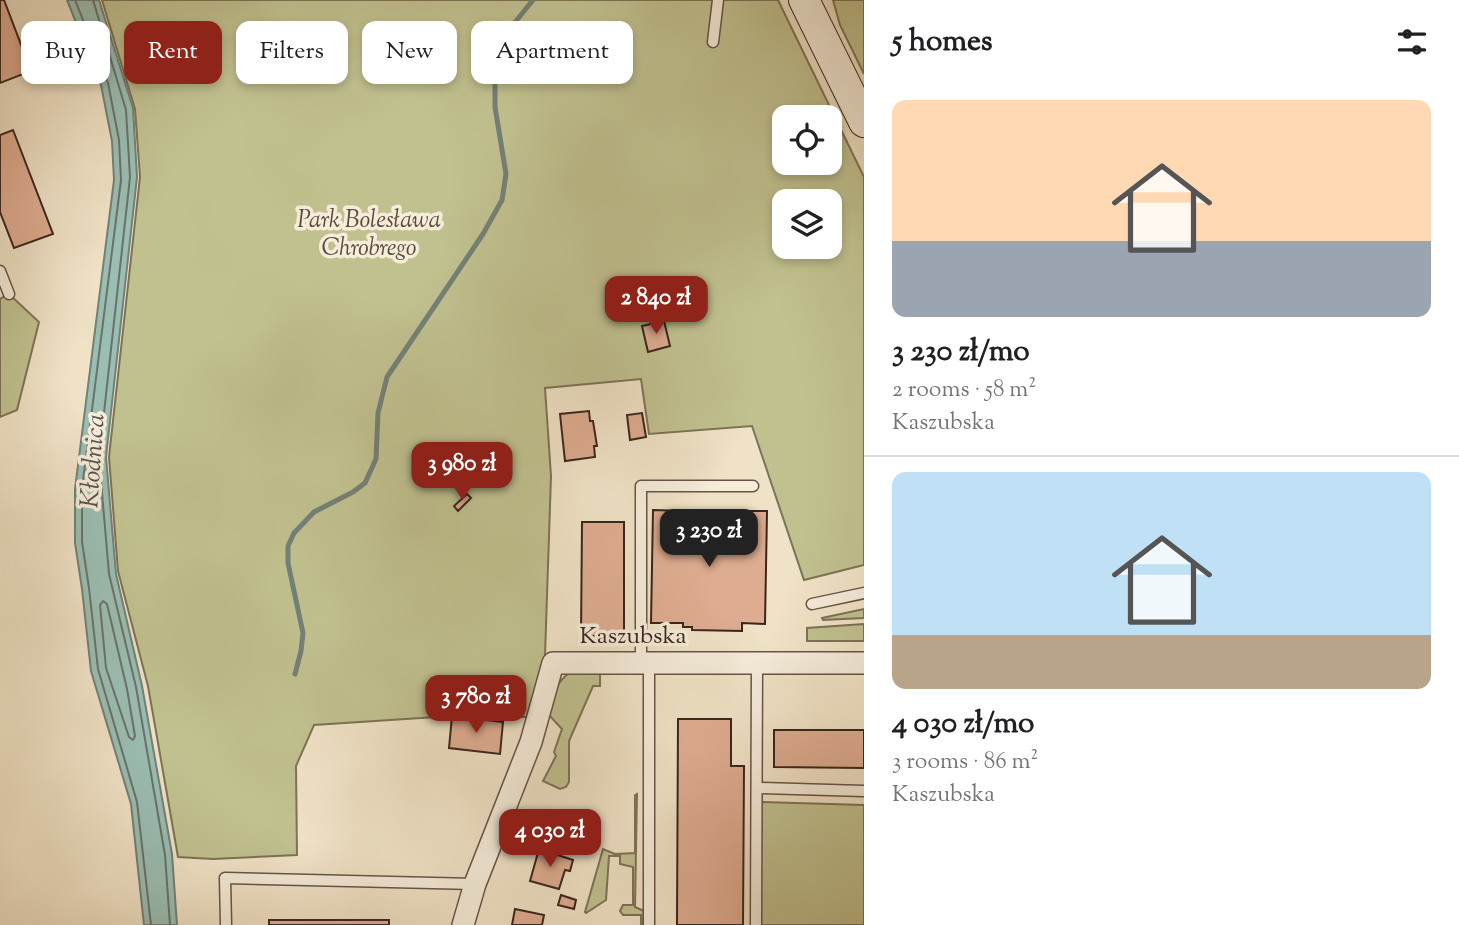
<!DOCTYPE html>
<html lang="en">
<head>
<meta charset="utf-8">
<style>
	:root { --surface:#fff; --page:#f6f6f6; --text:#202124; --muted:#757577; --line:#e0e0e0; --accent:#8f2418 }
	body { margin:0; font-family:"Sorts Mill Goudy",serif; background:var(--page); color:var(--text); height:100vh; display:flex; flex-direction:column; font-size:26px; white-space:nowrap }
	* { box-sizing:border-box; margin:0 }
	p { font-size:23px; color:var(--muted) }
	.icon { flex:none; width:38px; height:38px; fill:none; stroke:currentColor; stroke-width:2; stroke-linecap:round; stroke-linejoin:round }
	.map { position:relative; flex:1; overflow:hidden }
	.details { display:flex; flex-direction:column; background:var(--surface); width:595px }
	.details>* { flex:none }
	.hud { position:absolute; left:21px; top:21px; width:665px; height:63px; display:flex; gap:14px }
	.fabs { position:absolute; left:772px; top:105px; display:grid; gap:14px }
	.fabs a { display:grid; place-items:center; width:70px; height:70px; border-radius:14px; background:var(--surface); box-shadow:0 4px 10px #0003; font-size:35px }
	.price { position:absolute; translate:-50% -60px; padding:0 16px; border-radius:14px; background:var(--accent); color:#fff; font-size:23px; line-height:46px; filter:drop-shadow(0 2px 4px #0008) }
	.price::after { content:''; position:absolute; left:50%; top:42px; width:21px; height:16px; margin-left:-10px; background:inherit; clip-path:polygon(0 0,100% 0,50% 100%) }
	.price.active { background:#222; color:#fff }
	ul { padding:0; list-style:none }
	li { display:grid; align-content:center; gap:14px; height:371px; padding:0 28px }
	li+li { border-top:2px solid var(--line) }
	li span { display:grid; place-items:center; height:217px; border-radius:14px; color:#555 }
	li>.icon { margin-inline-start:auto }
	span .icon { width:126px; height:126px; fill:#fffc; stroke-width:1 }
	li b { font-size:30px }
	h2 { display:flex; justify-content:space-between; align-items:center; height:84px; padding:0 28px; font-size:30px }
	.tag { padding:0 24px; border-radius:14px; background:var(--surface); box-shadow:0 4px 10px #0003; font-size:24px; line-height:63px }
	.tag.active { background:var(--accent); color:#fff }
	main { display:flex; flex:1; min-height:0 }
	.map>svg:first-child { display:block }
	.green { fill:#c1c190; stroke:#7d7356; stroke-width:2; fill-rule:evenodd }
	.water { fill:#9abeb3; stroke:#738177; stroke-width:2 }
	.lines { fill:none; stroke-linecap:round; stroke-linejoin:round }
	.shore { stroke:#6a7268; stroke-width:2 }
	.stream { stroke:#738177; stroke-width:5 }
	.building { fill:#deac90; stroke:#39251d; stroke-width:2 }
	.lane-casing { stroke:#675447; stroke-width:13 }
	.street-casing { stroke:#675447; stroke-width:24 }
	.secondary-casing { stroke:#39251d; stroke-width:32 }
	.lane { stroke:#f5ecda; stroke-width:10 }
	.street { stroke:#f5ecda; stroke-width:21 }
	.secondary { stroke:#f5ecda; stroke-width:30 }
	.labels { text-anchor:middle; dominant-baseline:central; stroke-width:7; stroke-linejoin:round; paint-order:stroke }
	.park-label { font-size:24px; font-style:italic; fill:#5b4c3a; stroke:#f5ecda }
	.street-label { font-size:24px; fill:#39251d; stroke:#f5ecda }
	.water-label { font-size:26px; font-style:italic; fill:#56534a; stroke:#f5ecda }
</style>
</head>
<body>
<main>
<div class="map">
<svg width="864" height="925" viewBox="0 0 864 925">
	<rect width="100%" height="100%" fill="#f0e2c6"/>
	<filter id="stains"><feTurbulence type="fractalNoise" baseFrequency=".00286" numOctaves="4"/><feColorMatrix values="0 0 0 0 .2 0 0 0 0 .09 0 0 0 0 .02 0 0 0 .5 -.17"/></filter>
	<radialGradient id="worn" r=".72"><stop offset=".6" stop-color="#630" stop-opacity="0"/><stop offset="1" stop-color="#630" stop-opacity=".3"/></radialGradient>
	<g class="green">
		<path d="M102,0H778L864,177V565L804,580L752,426L649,434L641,379L545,388L551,476L545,656L527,717L452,716L314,725L296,766L297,855L213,859L178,857L148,686L118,571L109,457L140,177L135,109ZM784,117H830V163H784ZM784,201H830V247H784Z"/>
		<polygon points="833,0 864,0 864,74 840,25"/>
		<polygon points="9,294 39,322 17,410 0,417 0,299"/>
		<polygon points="864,609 864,618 823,620 822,618"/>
		<polygon points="864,624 864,641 807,641 807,628"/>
		<path d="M600,672V686H593L569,741V782L566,787L560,789L543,781L556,756L554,752L562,729L547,713C550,698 556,683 569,673Z"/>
		<polygon points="637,794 635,907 644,911 643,925 641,925 641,915 623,915 620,911 623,905 633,905 633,867 620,864 620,856 609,856 606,900 586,913 585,912 603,849 615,854 635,853 635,795"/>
		<polygon points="759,802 864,805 864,925 759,925"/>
	</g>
	<polygon class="water" points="67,0 99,0 133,108 137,177 106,457 116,574 142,686 172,854 177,925 144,925 131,804 91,671 82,589 75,543 75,489 114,180 112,141 101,85"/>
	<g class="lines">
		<g class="shore">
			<polyline points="75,0 108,83 119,140 121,180 82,489 82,542 89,588 98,669 137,802 151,925"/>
			<polyline points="93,0 126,110 130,177 99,458 109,574 136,687 165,855 170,925"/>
			<polygon points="103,601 107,604 127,689 135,736 133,740 129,737 106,668 100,605"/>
		</g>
		<polyline class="stream" points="295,674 301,651 303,633 288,563 288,546 294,533 314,512 353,492 365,483 376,459 378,413 387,377 483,234 502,200 506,174 495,107 495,73 498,57 512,26 533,0"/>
	</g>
	<g class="building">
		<polygon points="0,0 4,0 31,71 0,83"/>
		<polygon points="13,130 53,234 14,248 0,212 0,135"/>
		<polygon points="664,321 670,346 648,352 642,326"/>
		<polygon points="589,411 590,421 593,421 597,446 594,446 595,457 565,461 560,414"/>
		<polygon points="642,413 646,437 630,440 627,415"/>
		<polygon points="467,494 471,498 458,511 454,506"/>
		<polygon points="653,510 749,513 749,511 767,511 765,624 742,623 742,631 692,630 692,627 683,627 683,623 651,623"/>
		<polygon points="582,522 624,522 624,636 581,636"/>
		<polygon points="452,716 503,722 500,754 449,748"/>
		<polygon points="678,719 731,719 731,766 744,766 743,925 677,925"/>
		<polygon points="774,730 864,730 864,768 774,767"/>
		<polygon points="539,849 573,860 570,871 565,870 559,889 530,881"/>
		<polygon points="561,895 576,900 574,909 558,905"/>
		<polygon points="515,909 544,915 542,925 512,925"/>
		<rect x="269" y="920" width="120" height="5"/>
	</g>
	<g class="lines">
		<g class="lane-casing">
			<g id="lane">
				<polyline points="713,42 718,0"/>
				<polyline points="0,271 9,294"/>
				<polyline points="812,604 864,593"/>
				<polyline points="641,663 641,486 753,486"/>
				<polyline points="649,663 649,925"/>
				<polyline points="758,788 864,791"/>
				<polyline points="226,925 225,878 475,884"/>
				<polyline points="756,925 757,663"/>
			</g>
		</g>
		<g class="street-casing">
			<polyline id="street" points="463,925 475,884 531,742 553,663 864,663"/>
		</g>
		<g class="secondary-casing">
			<polyline id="secondary" points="804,0 864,122"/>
		</g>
		<use href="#lane" class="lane"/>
		<use href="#street" class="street"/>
		<use href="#secondary" class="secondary"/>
	</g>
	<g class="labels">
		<g class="park-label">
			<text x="369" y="221">Park Bolesława<tspan x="369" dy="28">Chrobrego</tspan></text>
		</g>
		<g class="street-label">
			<text x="633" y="637">Kaszubska</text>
		</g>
		<g class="water-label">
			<text transform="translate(94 461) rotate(-86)">Kłodnica</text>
		</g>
	</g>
	<rect width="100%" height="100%" filter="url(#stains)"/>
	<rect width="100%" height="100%" fill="url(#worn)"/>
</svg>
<div class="fabs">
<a><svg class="icon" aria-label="locate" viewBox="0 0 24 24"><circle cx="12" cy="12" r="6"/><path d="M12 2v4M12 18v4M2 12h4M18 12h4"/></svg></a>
<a><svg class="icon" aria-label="layers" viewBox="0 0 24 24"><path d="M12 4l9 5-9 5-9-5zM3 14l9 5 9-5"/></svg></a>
</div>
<b class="price" style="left:656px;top:336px">2 840 zł</b>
<b class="price" style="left:462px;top:502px">3 980 zł</b>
<b class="price active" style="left:709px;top:569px">3 230 zł</b>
<b class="price" style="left:476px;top:735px">3 780 zł</b>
<b class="price" style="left:550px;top:869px">4 030 zł</b>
<div class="hud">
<a class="tag">Buy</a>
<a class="tag active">Rent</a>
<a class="tag">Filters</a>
<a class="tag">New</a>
<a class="tag">Apartment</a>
</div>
</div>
<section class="details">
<h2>5 homes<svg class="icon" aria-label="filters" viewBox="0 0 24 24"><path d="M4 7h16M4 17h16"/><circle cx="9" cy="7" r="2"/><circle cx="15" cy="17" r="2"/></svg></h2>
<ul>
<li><span style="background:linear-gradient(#ffd9b3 65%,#9aa5b1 0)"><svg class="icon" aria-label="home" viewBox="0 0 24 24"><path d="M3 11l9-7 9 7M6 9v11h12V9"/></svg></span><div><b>3 230 zł/mo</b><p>2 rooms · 58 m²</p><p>Kaszubska</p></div></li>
<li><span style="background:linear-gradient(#bfe0f5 75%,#b9a48a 0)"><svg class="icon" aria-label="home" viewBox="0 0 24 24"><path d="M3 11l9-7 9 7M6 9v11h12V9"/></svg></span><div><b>4 030 zł/mo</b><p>3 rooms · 86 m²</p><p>Kaszubska</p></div></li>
</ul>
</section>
</main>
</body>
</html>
